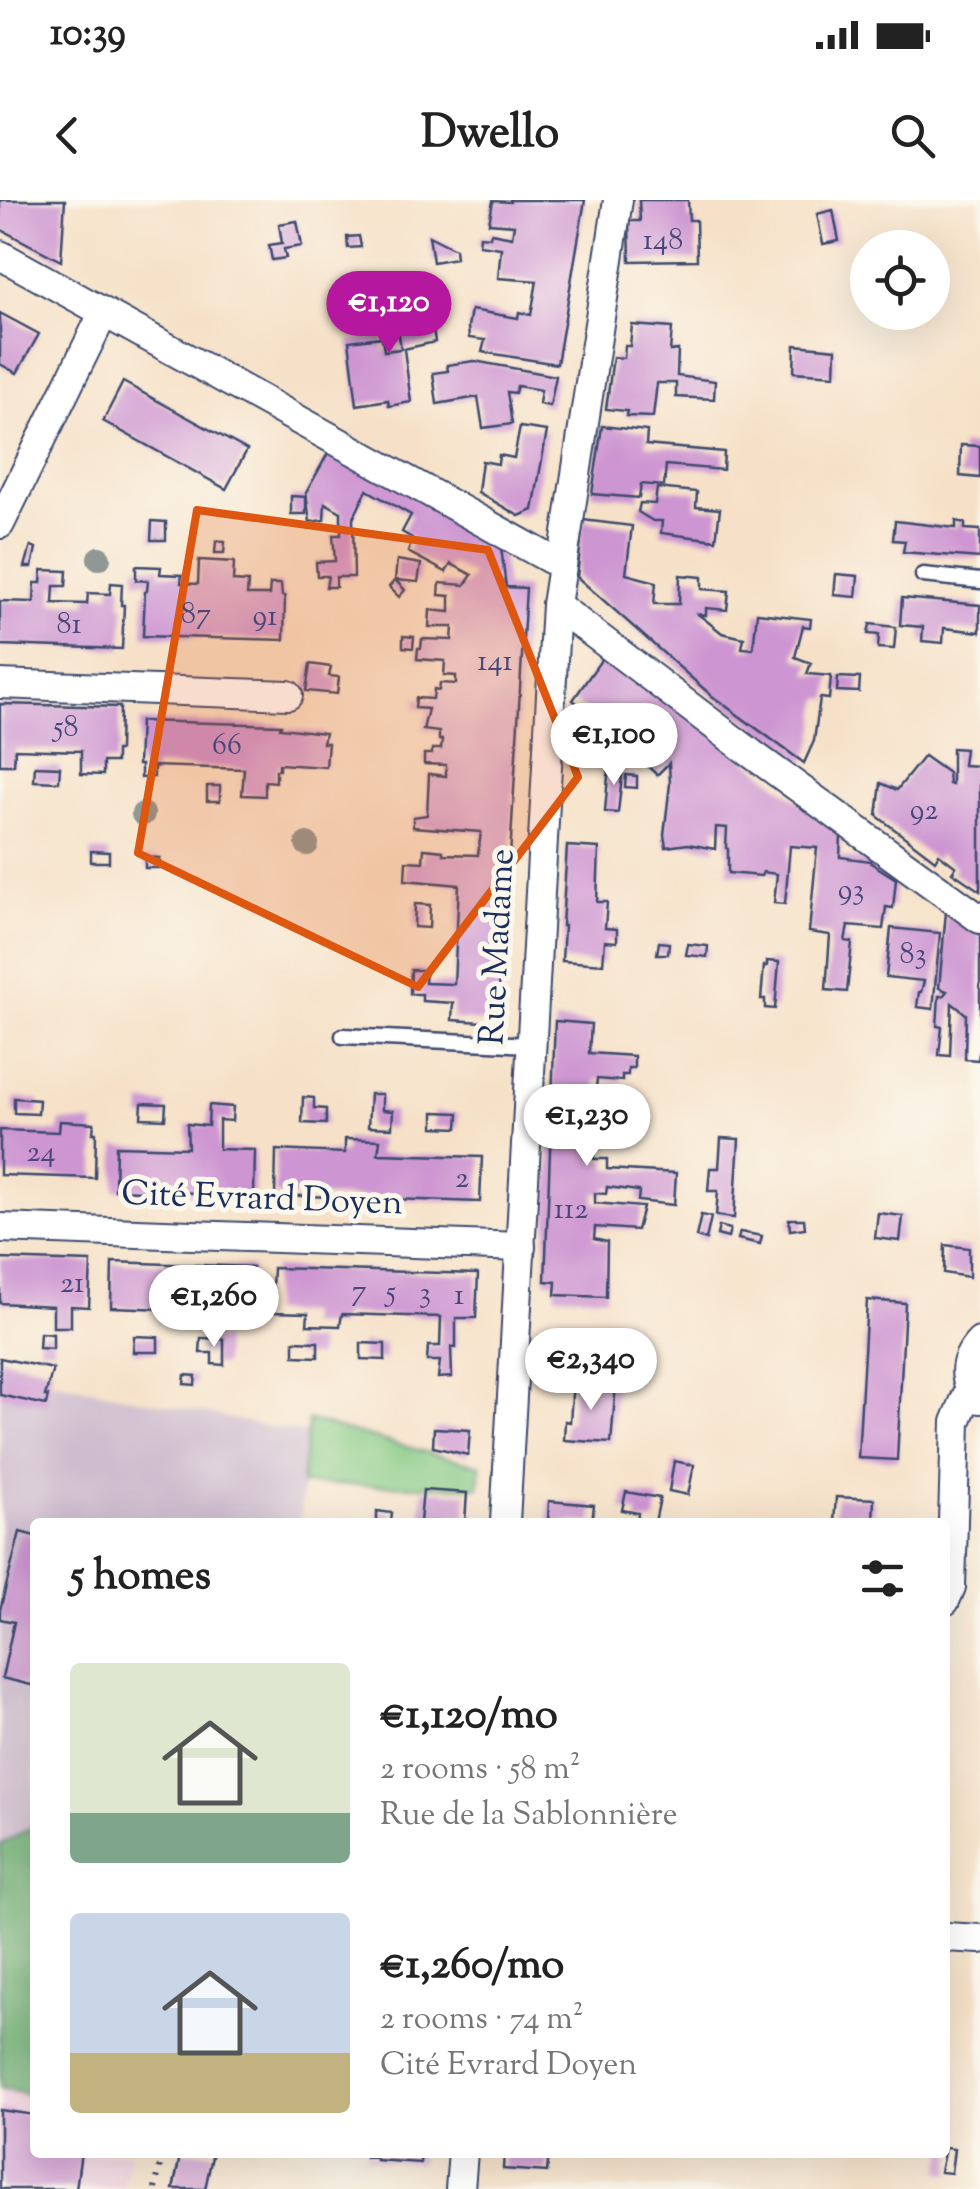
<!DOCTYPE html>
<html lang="en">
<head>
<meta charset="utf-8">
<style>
	:root { --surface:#fff; --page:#f6f6f6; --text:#222; --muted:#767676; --accent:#b5179e }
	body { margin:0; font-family:"Sorts Mill Goudy",serif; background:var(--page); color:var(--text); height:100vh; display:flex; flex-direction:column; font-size:38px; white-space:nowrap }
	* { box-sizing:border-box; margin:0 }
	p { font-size:32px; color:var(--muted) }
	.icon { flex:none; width:55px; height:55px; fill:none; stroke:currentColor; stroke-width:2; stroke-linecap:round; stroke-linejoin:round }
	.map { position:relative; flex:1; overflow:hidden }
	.side { position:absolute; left:30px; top:1318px; width:920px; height:640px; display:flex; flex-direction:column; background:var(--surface); border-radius:10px; box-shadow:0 10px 40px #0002 }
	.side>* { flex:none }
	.controls { position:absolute; left:850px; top:30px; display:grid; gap:20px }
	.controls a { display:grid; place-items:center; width:100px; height:100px; border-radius:50%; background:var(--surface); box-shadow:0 10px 40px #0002; font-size:50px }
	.price { position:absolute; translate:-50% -85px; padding:0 22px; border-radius:35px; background:#fff; color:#222; font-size:32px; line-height:65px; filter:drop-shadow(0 2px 5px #0008) }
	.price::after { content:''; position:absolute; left:50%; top:60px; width:30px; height:22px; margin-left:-15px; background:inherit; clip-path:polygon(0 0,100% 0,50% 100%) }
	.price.selected { background:var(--accent); color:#fff }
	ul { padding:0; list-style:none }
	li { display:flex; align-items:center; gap:30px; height:250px; padding:0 40px }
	li span { display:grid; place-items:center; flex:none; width:280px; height:200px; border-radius:10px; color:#555 }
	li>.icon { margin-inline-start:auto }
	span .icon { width:120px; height:120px; fill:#fffc; stroke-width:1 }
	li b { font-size:42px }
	h2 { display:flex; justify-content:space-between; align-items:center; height:120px; padding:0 40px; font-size:42px }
	.status { display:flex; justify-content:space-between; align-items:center; height:70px; padding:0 50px; background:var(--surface); direction:ltr }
	.status svg { height:28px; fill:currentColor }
	header { display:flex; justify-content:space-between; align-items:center; height:130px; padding:0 40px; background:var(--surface); font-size:45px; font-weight:700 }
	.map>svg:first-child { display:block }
	.built { fill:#f2cfe1 }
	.industrial { fill:#cfbdcf }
	.green { fill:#85c983; stroke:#507c70; stroke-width:2.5 }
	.forest { fill:#6cad71; stroke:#446e68; stroke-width:2.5 }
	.building { fill:#cd95d1 }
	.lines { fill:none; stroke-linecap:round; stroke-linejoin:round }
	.service-casing { stroke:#3c4a6e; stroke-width:19 }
	.minor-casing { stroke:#3c4a6e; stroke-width:32 }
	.path { stroke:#3c4a6e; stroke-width:6; stroke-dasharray:2.5 8; stroke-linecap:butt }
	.service { stroke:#fff; stroke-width:14 }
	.minor { stroke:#fff; stroke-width:28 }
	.tree { fill:#8f9894 }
	.marked { fill:#de5710; fill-opacity:0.2; stroke:#de5710; stroke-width:8; stroke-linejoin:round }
	.labels { text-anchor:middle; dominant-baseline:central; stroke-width:10; stroke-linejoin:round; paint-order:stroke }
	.number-label { font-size:30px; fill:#48487b }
	.street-label { font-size:35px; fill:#1b2f5e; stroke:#fbf7ec }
</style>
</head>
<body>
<div class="status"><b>10:39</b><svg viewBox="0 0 49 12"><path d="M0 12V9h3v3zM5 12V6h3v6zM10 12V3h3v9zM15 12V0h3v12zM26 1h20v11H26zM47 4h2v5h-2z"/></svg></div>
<header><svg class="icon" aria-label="back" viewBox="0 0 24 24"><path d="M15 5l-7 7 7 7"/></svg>Dwello<svg class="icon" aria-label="search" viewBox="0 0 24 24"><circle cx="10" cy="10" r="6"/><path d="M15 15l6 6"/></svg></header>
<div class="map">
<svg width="980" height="1989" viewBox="0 0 980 1989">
	<rect width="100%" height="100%" fill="#fbf7ec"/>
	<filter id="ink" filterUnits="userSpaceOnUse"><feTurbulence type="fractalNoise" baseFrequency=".01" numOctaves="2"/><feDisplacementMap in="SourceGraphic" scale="20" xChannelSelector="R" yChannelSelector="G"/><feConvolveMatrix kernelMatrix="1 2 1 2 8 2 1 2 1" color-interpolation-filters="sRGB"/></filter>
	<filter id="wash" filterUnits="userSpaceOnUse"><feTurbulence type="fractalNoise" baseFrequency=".0048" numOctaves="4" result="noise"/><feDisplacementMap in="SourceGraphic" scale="40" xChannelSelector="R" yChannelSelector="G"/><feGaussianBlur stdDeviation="2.25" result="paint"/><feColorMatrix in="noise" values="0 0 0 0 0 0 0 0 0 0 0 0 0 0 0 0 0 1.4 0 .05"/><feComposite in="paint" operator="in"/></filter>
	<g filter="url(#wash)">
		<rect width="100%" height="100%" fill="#f6e1c8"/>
		<polygon class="built" points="0,1889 35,1896 35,1952 131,1953 123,1989 0,1989"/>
		<polygon class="industrial" points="0,1170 305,1234 300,1322 35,1322 35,1626 0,1645"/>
		<polygon class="green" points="308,1220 436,1255 481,1265 479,1287 301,1284"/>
		<polygon class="forest" points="35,1626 35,1896 0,1889 0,1645"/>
		<g id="blocks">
			<g class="building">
				<polygon points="0,0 65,0 61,61 0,29"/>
				<polygon points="510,0 585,0 557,164 482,152 485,140 469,138 468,127 471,110 518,118 519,112 531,115 537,81 498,78 501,48 479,45 480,36 490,37 491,33 512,37 514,25 489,23 493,1 510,2"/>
				<polygon points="639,0 688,0 689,20 696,20 697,60 630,61 629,21 640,21"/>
				<polygon points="833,10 839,41 823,44 817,14"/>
				<polygon points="297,21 302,46 284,49 286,58 272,60 269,45 282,43 279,24"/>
				<polygon points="359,36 361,47 348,48 347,37"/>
				<polygon points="429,36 455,49 456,58 433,62"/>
				<polygon points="409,86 415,117 431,115 435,142 404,149 411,202 389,206 388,200 357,205 349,141 382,137 384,151 401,149 392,88"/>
				<polygon points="0,113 39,134 17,173 0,164"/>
				<polygon points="632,125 672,128 670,151 678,150 677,176 715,181 714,199 676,197 676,183 657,183 653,217 626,216 627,211 606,209 613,157 624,158 625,146 630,146"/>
				<polygon points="795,145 836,149 835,175 794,172"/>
				<polygon points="474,161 556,176 550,206 539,204 541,190 517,186 515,193 507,192 512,224 483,228 478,197 437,204 433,173 448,171 447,165"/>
				<polygon points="123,182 247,250 226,289 103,221"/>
				<polygon points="602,226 647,231 646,245 724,252 723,270 666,265 664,286 641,284 639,298 592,294"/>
				<polygon points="520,227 547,231 533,310 519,316 478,292 482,261 498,264 499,255 514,258"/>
				<polygon points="961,245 980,246 980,278 960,276"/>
				<polygon points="332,246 501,347 506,387 526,388 510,657 508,687 505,687 497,823 452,820 453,803 422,801 422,794 410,794 411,770 426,770 425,783 454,784 459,685 405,680 406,661 423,662 424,649 443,651 443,654 478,655 481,632 413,627 413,617 427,615 429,574 446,576 446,565 424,564 424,554 432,554 432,549 441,549 442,540 439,540 439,532 423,530 428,509 415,508 416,498 433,499 434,489 439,490 440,483 456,484 456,476 444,475 445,461 417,459 418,448 421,448 422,439 452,440 453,427 429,427 430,410 450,412 450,396 439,395 440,383 465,385 472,375 451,364 446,372 408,352 412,338 402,332 411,315 367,290 353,319 354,377 336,377 336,387 326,387 328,376 317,376 316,362 335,361 333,335 341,335 341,312 325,303 324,320 310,322 306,293"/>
				<polygon points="657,288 697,292 696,307 720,309 716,340 661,333 662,321 653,321 638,312 640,303 655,304"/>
				<polygon points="291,296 306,297 306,314 291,314"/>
				<polygon points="583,320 632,326 626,374 656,382 654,404 679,404 680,375 702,377 702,389 729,391 727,410 706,408 706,415 698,414 722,433 744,438 742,448 753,449 757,413 811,419 810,427 803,426 795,457 811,463 807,474 831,476 829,499 820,498 814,541 804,563 712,496 577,377"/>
				<polygon points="152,321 166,322 166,340 151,340"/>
				<polygon points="895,321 956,328 956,321 965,323 965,329 980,330 980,358 903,352 905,341 893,340"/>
				<polygon points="216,341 225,342 224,353 215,353"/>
				<polygon points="31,346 36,348 32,367 25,367"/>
				<polygon points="199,360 234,362 233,381 248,382 247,395 269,395 270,384 281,384 282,396 285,396 284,440 143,436 145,392 147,391 148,381 136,380 136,366 161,367 160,374 182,375 181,383 198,384"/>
				<polygon points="397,360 421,364 418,382 395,380"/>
				<polygon points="42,370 67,371 66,386 54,386 53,403 87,404 88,393 110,394 111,383 122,384 121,405 124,405 122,449 0,445 0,401 34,402 35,383 41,383"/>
				<polygon points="836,374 858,376 856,397 834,395"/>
				<polygon points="395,380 405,390 399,397 389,387"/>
				<polygon points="902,398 980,405 980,432 944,428 943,443 922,441 923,427 900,425"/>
				<polygon points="870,424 896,427 894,449 878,448 879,435 868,434"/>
				<polygon points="403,436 414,437 413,448 403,447"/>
				<polygon points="608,450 841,635 840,657 871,661 871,663 896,679 893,708 886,707 883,729 848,726 845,741 852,742 847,792 826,790 830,735 809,732 817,648 790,646 785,704 774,703 777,674 763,672 761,676 728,673 728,649 726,648 727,628 716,627 715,649 688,644 666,647 664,635 670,584 669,563 657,575 639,558 632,566 583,522 591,515 573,500"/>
				<polygon points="310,464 331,467 329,476 339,477 337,494 306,491"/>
				<polygon points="838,477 860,478 859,492 837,491"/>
				<polygon points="0,504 120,507 119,551 116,551 116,562 103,562 103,575 81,574 81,551 15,549 14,565 0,565"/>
				<polygon points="140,521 281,525 280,528 325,533 323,543 328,543 326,567 279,564 279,570 276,570 276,582 265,581 265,596 242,595 244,569 154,566 154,577 141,578 141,565 138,565"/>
				<polygon points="952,548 965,549 963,565 980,566 980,691 952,672 956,667 939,654 935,660 877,616 881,583 897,590 924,556 948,573 949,584 952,585"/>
				<polygon points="609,564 623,566 618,613 605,612"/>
				<polygon points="35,566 60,567 59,582 34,581"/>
				<polygon points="626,575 637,576 637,588 625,587"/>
				<rect x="207" y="586" width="13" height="15"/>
				<polygon points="567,646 599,648 597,702 607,702 605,728 617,729 617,742 605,741 603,764 562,761 564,726 562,726"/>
				<polygon points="91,651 109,652 109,662 91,662"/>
				<polygon points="145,657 160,658 160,668 145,668"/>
				<polygon points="415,704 430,705 429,728 414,727"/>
				<polygon points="946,712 980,735 980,848 978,860 965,859 966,814 952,803 950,856 939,855 942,827 937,826 939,796 943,796 947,791 939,788"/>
				<polygon points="891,728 940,733 933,809 917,807 919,792 921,792 924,781 886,777"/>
				<polygon points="659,742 669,743 668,754 657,754"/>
				<polygon points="688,744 708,746 707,757 686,755"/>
				<polygon points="767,761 779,762 775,809 765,808 765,799 761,799 764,766 767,766"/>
				<polygon points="555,821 591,824 589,853 634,856 634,868 628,868 628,875 622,875 622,881 597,879 591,929 595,930 594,959 607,959 607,969 676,973 674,1005 638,1001 639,991 607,987 606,994 595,993 595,1003 643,1007 637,1030 595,1027 594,1039 607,1042 606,1097 555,1095 556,1082 545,1081"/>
				<polygon points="370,894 382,894 382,910 393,911 392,928 368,927"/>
				<polygon points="303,897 314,898 314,908 326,909 326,924 302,923"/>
				<polygon points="14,898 39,900 38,914 14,913"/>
				<polygon points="142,903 166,904 165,919 141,918"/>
				<polygon points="209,905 233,907 232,921 219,920 219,949 255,950 254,995 115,990 116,946 188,948 187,924 208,926"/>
				<polygon points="434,912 459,913 458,928 434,927"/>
				<polygon points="60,921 94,923 93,933 96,933 95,978 0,975 0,930 59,932"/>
				<polygon points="721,938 739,939 734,1018 716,1016 718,991 708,991 710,968 719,968"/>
				<polygon points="345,939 380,940 378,954 482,957 480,1002 275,995 276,950 345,953"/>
				<polygon points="878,1013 903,1016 900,1041 875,1038"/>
				<polygon points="701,1015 711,1017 706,1040 696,1037"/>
				<polygon points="789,1019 804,1019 805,1028 790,1030"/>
				<polygon points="719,1026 730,1029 728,1038 717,1035"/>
				<polygon points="740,1032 762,1036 760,1044 738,1039"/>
				<polygon points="945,1045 969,1048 969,1077 944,1073"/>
				<polygon points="0,1059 91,1062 89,1107 71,1106 71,1127 53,1127 53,1106 0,1103"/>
				<polygon points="112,1062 252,1067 250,1112 111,1107"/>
				<polygon points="273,1068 478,1074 476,1118 456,1118 456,1148 451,1147 452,1177 438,1178 440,1161 427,1161 428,1146 440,1146 441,1117 342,1114 340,1126 307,1125 308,1113 271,1112"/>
				<polygon points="867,1100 905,1103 897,1260 858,1258"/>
				<polygon points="40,1133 53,1134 53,1149 39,1148"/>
				<polygon points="134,1136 158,1137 158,1152 133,1152"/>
				<polygon points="201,1138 224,1139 224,1165 212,1164 212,1153 200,1153"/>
				<polygon points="294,1141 318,1142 318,1157 294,1156"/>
				<polygon points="361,1143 385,1144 385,1160 361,1159"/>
				<polygon points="0,1158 53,1169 45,1196 48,1196 46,1205 0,1195"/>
				<polygon points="185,1175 196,1176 195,1185 184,1184"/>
				<polygon points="573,1181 616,1184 611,1243 564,1240 565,1221 570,1222"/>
				<polygon points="434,1228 470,1230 468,1255 433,1247"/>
				<polygon points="674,1261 694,1265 688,1295 669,1291"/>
				<polygon points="423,1290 467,1293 465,1322 420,1322"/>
				<polygon points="626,1292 660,1298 655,1322 637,1322 638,1313 622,1310"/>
				<polygon points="836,1297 874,1299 873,1322 834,1322"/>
				<polygon points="549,1301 594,1305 592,1322 548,1322"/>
				<polygon points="377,1311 392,1313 391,1322 377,1322"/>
				<polygon points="20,1332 35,1336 35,1486 2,1478 14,1422 0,1419 0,1410"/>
				<polygon points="0,1910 35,1915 35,1952 81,1952 76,1989 0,1989"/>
				<polygon points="945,1948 954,1949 951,1973 940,1972"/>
				<polygon points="181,1952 213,1952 205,1989 173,1989"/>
				<polygon points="365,1952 421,1952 420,1963 376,1960 376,1958 365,1957"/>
				<polygon points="504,1952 549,1952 547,1972 503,1969"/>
			</g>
		</g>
	</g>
	<g filter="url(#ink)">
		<use href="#blocks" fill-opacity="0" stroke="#3c4a6e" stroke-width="2.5"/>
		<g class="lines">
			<g class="service-casing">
				<g id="service">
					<polyline points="923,375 980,381"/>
					<polyline points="343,836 531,845"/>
				</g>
			</g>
			<g class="minor-casing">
				<g id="minor">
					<polyline points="0,55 561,365"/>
					<polyline points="0,324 103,114"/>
					<polyline points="556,405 752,554 980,719"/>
					<polyline points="0,484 288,495"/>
					<polyline points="0,1028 521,1047"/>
					<path d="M980,1142C962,1161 961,1181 980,1199"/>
					<polyline points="505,1322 556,405 618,0"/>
					<polyline points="945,1401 951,1387 956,1222 970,1188"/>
					<polyline points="945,1737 980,1739"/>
					<polyline points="460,1989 463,1952"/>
				</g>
			</g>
			<polyline class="path" points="155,1989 163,1952"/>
			<use href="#service" class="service"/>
			<use href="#minor" class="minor"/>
		</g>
		<g class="tree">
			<circle cx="99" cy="358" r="12"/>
			<circle cx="143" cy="614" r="12"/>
			<circle cx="307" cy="644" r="12"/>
		</g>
	</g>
	<path class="marked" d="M197,310L488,350L578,577L418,787L138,653Z"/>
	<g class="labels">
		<g class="number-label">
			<text x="663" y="41">148</text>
			<text x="196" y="415">87</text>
			<text x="265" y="417">91</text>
			<text x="69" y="425">81</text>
			<text x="495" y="462">141</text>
			<text x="66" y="528">58</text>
			<text x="227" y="546">66</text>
			<text x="924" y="611">92</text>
			<text x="851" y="691">93</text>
			<text x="913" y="755">83</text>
			<text x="41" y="953">24</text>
			<text x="462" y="979">2</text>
			<text x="571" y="1010">112</text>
			<text x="72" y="1084">21</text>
			<text x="359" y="1092">7</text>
			<text x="391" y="1093">5</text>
			<text x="425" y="1094">3</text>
			<text x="459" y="1096">1</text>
		</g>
		<g class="street-label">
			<text transform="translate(499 747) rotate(-87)">Rue Madame</text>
			<text transform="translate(262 1000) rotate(2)">Cité Evrard Doyen</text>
		</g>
	</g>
</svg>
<div class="controls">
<a><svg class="icon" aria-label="locate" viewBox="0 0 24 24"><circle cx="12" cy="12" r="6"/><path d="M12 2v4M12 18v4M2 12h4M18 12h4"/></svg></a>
</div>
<b class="price selected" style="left:389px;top:156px">€1,120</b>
<b class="price" style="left:614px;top:588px">€1,100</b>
<b class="price" style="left:587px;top:969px">€1,230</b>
<b class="price" style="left:214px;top:1150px">€1,260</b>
<b class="price" style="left:591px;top:1213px">€2,340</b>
<section class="side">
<h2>5 homes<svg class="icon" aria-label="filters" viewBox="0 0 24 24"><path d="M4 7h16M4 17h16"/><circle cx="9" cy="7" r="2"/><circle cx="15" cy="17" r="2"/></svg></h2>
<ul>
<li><span style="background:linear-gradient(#dfe7d0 75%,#7fa58c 0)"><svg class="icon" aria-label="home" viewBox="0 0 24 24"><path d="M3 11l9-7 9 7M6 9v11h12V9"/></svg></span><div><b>€1,120/mo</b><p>2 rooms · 58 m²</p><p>Rue de la Sablonnière</p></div></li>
<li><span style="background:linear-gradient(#c9d6e8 70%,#c2b280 0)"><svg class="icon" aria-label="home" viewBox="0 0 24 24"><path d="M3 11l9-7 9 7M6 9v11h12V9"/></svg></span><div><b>€1,260/mo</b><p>2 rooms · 74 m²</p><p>Cité Evrard Doyen</p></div></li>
</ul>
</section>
</div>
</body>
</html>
